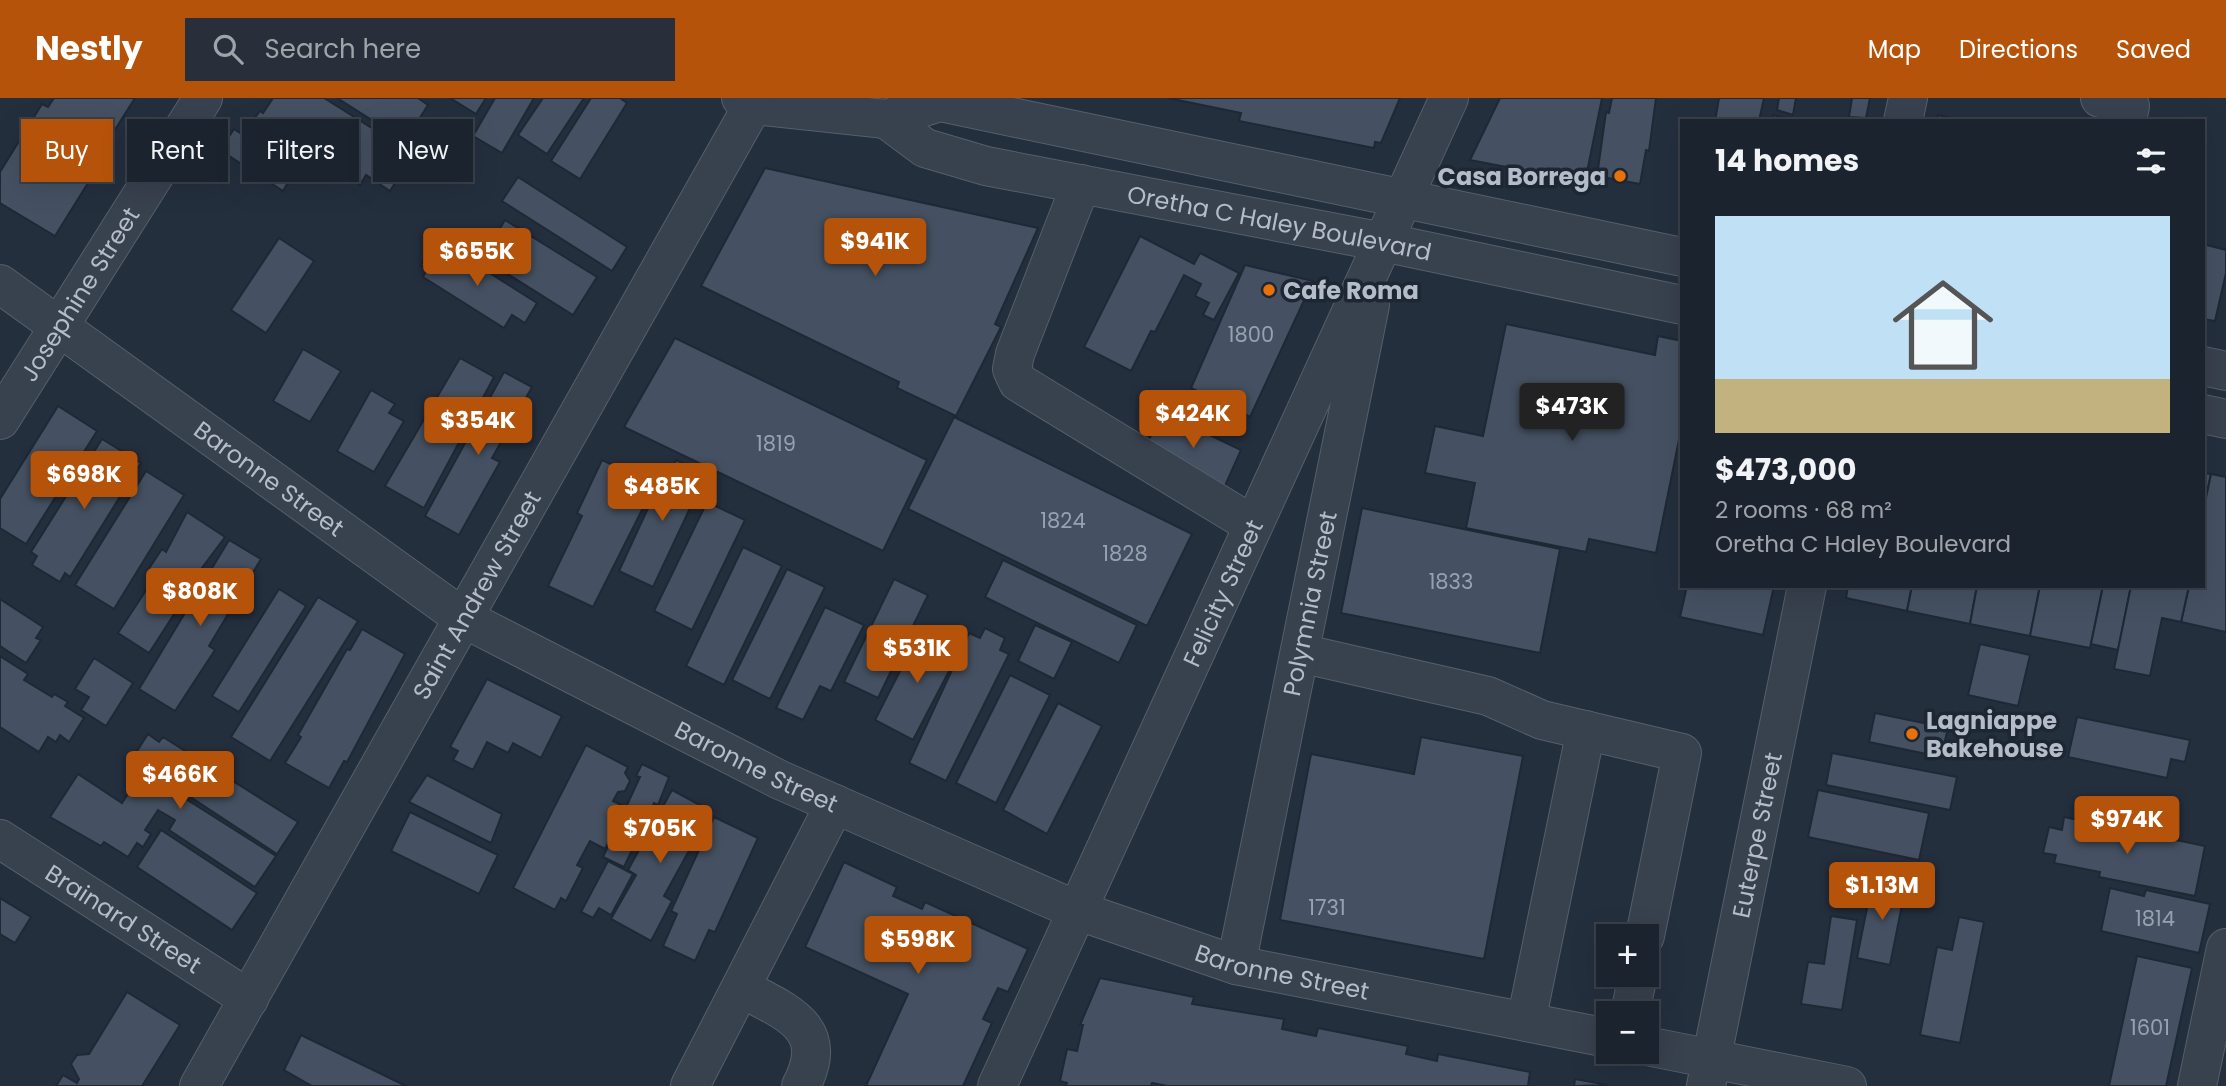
<!DOCTYPE html>
<html lang="en">
<head>
<meta charset="utf-8">
<style>
	:root { --surface:#1b232e; --page:#282f3a; --text:#f1f3f6; --muted:#a0a4aa; --line:#39404a; --accent:#b45309 }
	body { margin:0; font-family:Poppins,sans-serif; background:var(--page); color:var(--text); height:100vh; display:flex; flex-direction:column; font-size:26px; white-space:nowrap }
	* { box-sizing:border-box; margin:0 }
	p { font-size:23px; color:var(--muted) }
	.icon { flex:none; width:38px; height:38px; fill:none; stroke:currentColor; stroke-width:2; stroke-linecap:round; stroke-linejoin:round }
	.map { position:relative; flex:1; overflow:hidden }
	.panel { position:absolute; left:1680px; top:21px; width:525px; height:469px; display:flex; flex-direction:column; background:var(--surface); border-radius:0px; box-shadow:0 7px 28px #0002,0 0 0 2px var(--line) }
	.panel>* { flex:none }
	.top-card { position:absolute; left:21px; top:21px; width:665px; height:63px; display:flex; gap:14px }
	.tools { position:absolute; left:1596px; top:826px; display:grid; gap:14px }
	.tools a { display:grid; place-items:center; width:63px; height:63px; border-radius:0px; background:var(--surface); box-shadow:0 7px 28px #0002,0 0 0 2px var(--line); font-size:35px }
	.price { position:absolute; translate:-50% -60px; padding:0 16px; border-radius:7px; background:var(--accent); color:#fff; font-size:23px; line-height:46px; filter:drop-shadow(0 2px 4px #0008) }
	.price::after { content:''; position:absolute; left:50%; top:42px; width:21px; height:16px; margin-left:-10px; background:inherit; clip-path:polygon(0 0,100% 0,50% 100%) }
	.price.on { background:#222; color:#fff }
	ul { padding:0; list-style:none }
	li { display:grid; align-content:center; gap:14px; height:371px; padding:0 35px }
	li span { display:grid; place-items:center; height:217px; border-radius:0px; color:#555 }
	li>.icon { margin-inline-start:auto }
	span .icon { width:126px; height:126px; fill:#fffc; stroke-width:1 }
	li b { font-size:30px }
	h2 { display:flex; justify-content:space-between; align-items:center; height:84px; padding:0 35px; font-size:30px }
	.pill { padding:0 24px; border-radius:0px; background:var(--surface); box-shadow:0 7px 28px #0002,0 0 0 2px var(--line); font-size:24px; line-height:63px }
	.pill.on { background:var(--accent); color:#fff }
	header { display:flex; align-items:center; gap:42px; box-sizing:border-box; height:98px; padding:0 35px; background:var(--accent); color:#fff }
	header strong { font-size:33px }
	nav { display:flex; gap:38px; margin-inline-start:auto; font-size:24px }
	.search { width:490px; height:63px; background:var(--page); display:flex; align-items:center; gap:18px; box-sizing:border-box; padding:0 24px; border-radius:0px; color:var(--muted); font-size:26px }
	.map>svg:first-child { display:block }
	.building { fill:#455162; stroke:#1f2835; stroke-width:2 }
	.lines { fill:none; stroke-linecap:round; stroke-linejoin:round }
	.minor-casing { stroke:#565f6c; stroke-width:40 }
	.minor { stroke:#38414e; stroke-width:38 }
	.food-dot { fill:#e8710a; stroke:#1d2633; stroke-width:2.5 }
	.labels { text-anchor:middle; dominant-baseline:central; stroke-width:7; stroke-linejoin:round; paint-order:stroke }
	.number-label { font-size:21px; fill:#98a1af }
	.poi-label { font-size:24px; font-weight:bold; fill:#b4bcc9; stroke:#1d2633; text-anchor:start }
	.street-label { font-size:24px; fill:#b4bcc9; stroke:#1d2633 }
</style>
</head>
<body>
<header>
<strong>Nestly</strong>
<div class="search"><svg class="icon" aria-label="search" viewBox="0 0 24 24"><circle cx="10" cy="10" r="6"/><path d="M15 15l6 6"/></svg>Search here</div>
<nav><a>Map</a><a>Directions</a><a>Saved</a></nav>
</header>
<div class="map">
<svg width="2226" height="988" viewBox="0 0 2226 988">
	<rect width="100%" height="100%" fill="#242f3e"/>
	<g class="building">
		<polygon points="54,0 135,0 106,46 111,48 55,138 0,105 0,74 42,6 48,9"/>
		<polygon points="273,0 324,0 413,56 390,93 366,77 360,87 254,21 260,13 263,15"/>
		<polygon points="337,0 418,0 428,7 405,43"/>
		<polygon points="450,0 486,0 476,16"/>
		<polygon points="495,0 534,0 502,55 473,38"/>
		<polygon points="543,0 584,0 547,56 518,37"/>
		<polygon points="591,0 620,0 627,5 580,81 551,63"/>
		<polygon points="1168,0 1400,0 1381,45 1375,44 1374,50 1239,23 1241,15"/>
		<polygon points="1500,0 1602,0 1585,84 1470,62"/>
		<polygon points="1612,0 1656,0 1649,53 1646,52 1640,86 1597,78 1606,14 1609,15"/>
		<polygon points="1719,0 1764,0 1759,23 1715,23"/>
		<polygon points="1779,0 1796,0 1793,17 1777,12"/>
		<polygon points="1852,0 1870,0 1866,20 1849,19"/>
		<polygon points="1773,17 1790,21 1790,23 1772,23"/>
		<polygon points="1938,17 1963,23 1937,23"/>
		<polygon points="454,21 471,33 442,77 426,67 436,51 429,46 436,34 442,39"/>
		<polygon points="234,31 296,71 283,93 220,52"/>
		<polygon points="765,70 1038,130 995,226 1001,229 956,318 897,290 899,284 701,188"/>
		<polygon points="518,79 627,149 612,173 502,103"/>
		<polygon points="505,122 597,179 573,217 482,160"/>
		<polygon points="1140,138 1194,166 1200,155 1239,175 1214,222 1203,217 1209,205 1195,198 1201,186 1184,177 1155,234 1151,233 1131,273 1084,249"/>
		<polygon points="279,140 314,163 266,235 231,212"/>
		<polygon points="444,146 537,205 525,225 512,217 504,230 423,179 427,171 421,167 425,161 432,165"/>
		<polygon points="2203,146 2226,152 2226,175 2215,223 2203,221"/>
		<polygon points="1245,167 1313,183 1250,319 1191,290"/>
		<polygon points="1506,226 1655,257 1658,238 1682,243 1682,327 1656,455 1589,441 1586,454 1466,430 1475,385 1425,375 1435,328 1483,338"/>
		<polygon points="675,240 927,362 883,453 624,329"/>
		<polygon points="303,251 341,273 310,324 273,303"/>
		<polygon points="460,260 494,279 424,410 385,388"/>
		<polygon points="504,274 532,289 492,360 500,364 459,437 425,418"/>
		<polygon points="371,292 395,306 389,315 404,323 374,374 337,353"/>
		<polygon points="58,308 97,333 26,446 0,430 0,401"/>
		<polygon points="1162,314 1241,352 1224,390 1144,352"/>
		<polygon points="954,319 1192,436 1147,528 908,411"/>
		<polygon points="102,341 141,365 70,479 65,475 60,484 32,467 37,458 31,454"/>
		<polygon points="602,362 652,385 643,403 646,404 593,509 548,488 582,418 577,415"/>
		<polygon points="676,362 706,376 653,489 619,473 668,367 672,370"/>
		<polygon points="146,373 184,397 114,511 75,487"/>
		<polygon points="2203,375 2211,376 2203,414"/>
		<polygon points="2211,376 2226,379 2226,534 2181,524 2189,488 2203,488 2203,414"/>
		<polygon points="707,404 745,422 692,532 654,513"/>
		<polygon points="1362,410 1560,451 1540,555 1341,515"/>
		<polygon points="187,414 225,439 199,474 205,477 186,506 182,504 149,555 118,535 156,477 148,472 162,451 166,454"/>
		<polygon points="229,442 261,461 209,548 215,552 175,613 139,591"/>
		<polygon points="743,449 782,468 724,587 686,568"/>
		<polygon points="1003,462 1137,527 1119,565 985,499"/>
		<polygon points="787,471 825,489 770,601 732,582"/>
		<polygon points="894,481 928,497 878,600 844,584"/>
		<polygon points="1687,488 1774,488 1763,537 1680,519"/>
		<polygon points="1848,488 1912,488 1907,513 1846,500"/>
		<polygon points="1912,488 1977,488 1970,526 1907,513"/>
		<polygon points="1977,488 2040,488 2030,538 1970,526"/>
		<polygon points="2040,488 2103,488 2090,550 2030,538"/>
		<polygon points="2103,488 2131,488 2118,552 2091,546"/>
		<polygon points="2131,488 2189,488 2181,524 2162,520 2150,578 2114,571"/>
		<polygon points="279,491 306,508 239,614 212,598"/>
		<polygon points="318,499 358,523 270,663 231,639"/>
		<polygon points="0,501 43,529 36,540 41,542 26,565 0,548"/>
		<polygon points="825,509 864,527 831,593 820,588 803,622 776,610"/>
		<polygon points="1035,527 1072,544 1054,581 1018,563"/>
		<polygon points="985,530 1005,540 1000,552 1009,556 946,683 909,665 969,535 980,540"/>
		<polygon points="362,531 405,556 347,664 344,663 329,690 285,665 301,639 298,637 347,551 350,552"/>
		<polygon points="921,532 960,552 913,642 875,622"/>
		<polygon points="1980,546 2030,557 2018,608 1968,597"/>
		<polygon points="0,558 28,576 24,582 52,599 54,596 68,604 65,608 84,620 69,644 60,637 56,644 48,639 39,654 0,629"/>
		<polygon points="94,560 133,585 106,628 81,612 89,599 75,591"/>
		<polygon points="1010,577 1050,597 996,705 956,685"/>
		<polygon points="487,581 562,618 541,660 513,645 508,655 487,644 473,672 453,662 458,653 450,649"/>
		<polygon points="1058,605 1102,628 1047,736 1003,712"/>
		<polygon points="1875,615 1948,630 1941,659 1869,644"/>
		<polygon points="2077,619 2190,642 2185,664 2171,661 2167,680 2068,659"/>
		<polygon points="148,636 159,644 163,639 298,724 277,756 172,687 170,691 276,758 255,789 169,732 175,722 158,712 145,732 151,736 143,749 137,745 128,759 104,744 101,748 50,719 78,676 122,705 141,675 128,667"/>
		<polygon points="1421,639 1523,658 1484,861 1280,822 1311,656 1414,676"/>
		<polygon points="586,647 628,669 625,675 630,683 625,693 618,694 613,703 626,709 605,751 590,743 577,767 583,770 566,803 561,800 555,812 513,790"/>
		<polygon points="1832,655 1957,679 1950,712 1826,687"/>
		<polygon points="642,666 669,679 658,707 654,705 624,769 603,759 640,679 636,678"/>
		<polygon points="427,677 502,716 491,745 409,704"/>
		<polygon points="672,692 711,713 664,798 672,803 651,843 611,821 636,777 628,772"/>
		<polygon points="1818,692 1929,715 1919,762 1808,739"/>
		<polygon points="410,714 498,757 479,796 391,753"/>
		<polygon points="714,719 758,740 715,834 709,832 695,863 663,848 677,816 671,813"/>
		<polygon points="2064,719 2205,748 2195,798 2099,779 2100,774 2054,765 2056,757 2043,755 2049,729 2062,732"/>
		<polygon points="161,732 257,795 232,832 137,769"/>
		<polygon points="608,763 633,776 611,817 599,810 593,820 581,814"/>
		<polygon points="844,764 897,789 893,798 922,811 925,804 1028,851 1008,894 998,890 983,921 992,925 963,988 866,988 908,896 805,849"/>
		<polygon points="1873,780 1906,787 1890,867 1857,860"/>
		<polygon points="2110,790 2144,798 2146,792 2210,806 2199,855 2101,833"/>
		<polygon points="0,800 31,819 15,845 0,836"/>
		<polygon points="1831,818 1857,822 1842,912 1801,906 1808,864 1824,866"/>
		<polygon points="1959,819 1984,824 1960,945 1920,937 1937,849 1952,852"/>
		<polygon points="2137,858 2192,870 2166,988 2109,988"/>
		<polygon points="1100,880 1194,899 1192,906 1284,921 1282,931 1316,938 1318,930 1408,948 1406,956 1437,963 1438,956 1530,974 1528,988 1167,988 1152,985 1151,988 1066,988 1067,985 1060,983 1067,951 1077,953 1083,927 1080,927"/>
		<polygon points="127,894 180,927 142,988 56,988 63,977 77,985 79,981 71,966 77,957 89,956"/>
		<polygon points="301,937 406,988 312,988 284,972"/>
		<polygon points="1575,981 1608,987 1574,988"/>
	</g>
	<g class="lines">
		<g class="minor-casing">
			<g id="minor">
				<polyline points="741,0 753,7 886,21 940,4 1682,159"/>
				<polyline points="2100,0 2130,8 2127,23"/>
				<path id="s1" d="M886,21L925,50L986,68L1383,144L1682,207"/>
				<polyline points="1903,23 1908,0"/>
				<polyline points="1081,86 1015,256 1012,271 1018,284 1253,427"/>
				<path id="s2" d="M0,186L463,520L780,682L1076,812L1236,867L1608,940"/>
				<polyline points="2203,268 2226,273"/>
				<polyline points="2203,316 2226,321"/>
				<path id="s3" d="M0,322L203,0"/>
				<polyline points="1300,555 1488,598 1542,622 1682,655 1645,838"/>
				<path id="s4" d="M0,741L249,901"/>
				<path id="s5" d="M1236,867L1370,207"/>
				<path d="M741,890C786,914 832,929 801,988"/>
				<polyline points="1630,915 1638,877"/>
				<polyline points="1526,924 1586,632"/>
				<polyline points="1647,948 1847,988"/>
				<path id="s6" d="M199,988L753,7"/>
				<polyline points="690,988 835,706"/>
				<path id="s7" d="M997,988L1449,0"/>
				<path id="s8" d="M1706,988L1807,488"/>
				<polyline points="2197,988 2226,850"/>
			</g>
		</g>
		<use href="#minor" class="minor"/>
	</g>
	<g class="food-dot">
		<circle cx="1620" cy="78" r="7"/>
		<circle cx="1269" cy="192" r="7"/>
		<circle cx="1912" cy="636" r="7"/>
	</g>
	<g class="labels">
		<g class="number-label">
			<text x="1251" y="236">1800</text>
			<text x="776" y="345">1819</text>
			<text x="1063" y="422">1824</text>
			<text x="1125" y="455">1828</text>
			<text x="1451" y="483">1833</text>
			<text x="1327" y="809">1731</text>
			<text x="2155" y="820">1814</text>
			<text x="2150" y="929">1601</text>
		</g>
		<g class="poi-label">
			<text x="1606" y="78" text-anchor="end">Casa Borrega</text>
			<text x="1283" y="192">Cafe Roma</text>
			<text x="1926" y="622">Lagniappe<tspan x="1926" dy="28">Bakehouse</tspan></text>
		</g>
		<g class="street-label">
			<text stroke="none"><textPath href="#s1" startOffset="411">Oretha C Haley Boulevard</textPath></text>
			<text stroke="none"><textPath href="#s3" startOffset="149">Josephine Street</textPath></text>
			<text stroke="none"><textPath href="#s2" startOffset="332">Baronne Street</textPath></text>
			<text stroke="none"><textPath href="#s7" startOffset="542">Felicity Street</textPath></text>
			<text stroke="none"><textPath href="#s6" startOffset="564">Saint Andrew Street</textPath></text>
			<text stroke="none"><textPath href="#s5" startOffset="369">Polymnia Street</textPath></text>
			<text stroke="none"><textPath href="#s2" startOffset="900">Baronne Street</textPath></text>
			<text stroke="none"><textPath href="#s8" startOffset="256">Euterpe Street</textPath></text>
			<text stroke="none"><textPath href="#s4" startOffset="147">Brainard Street</textPath></text>
			<text stroke="none"><textPath href="#s2" startOffset="1466">Baronne Street</textPath></text>
		</g>
	</g>
</svg>
<div class="tools">
<a>+</a>
<a>−</a>
</div>
<b class="price" style="left:875px;top:180px">$941K</b>
<b class="price" style="left:477px;top:190px">$655K</b>
<b class="price on" style="left:1572px;top:345px">$473K</b>
<b class="price" style="left:1193px;top:352px">$424K</b>
<b class="price" style="left:478px;top:359px">$354K</b>
<b class="price" style="left:84px;top:413px">$698K</b>
<b class="price" style="left:662px;top:425px">$485K</b>
<b class="price" style="left:200px;top:530px">$808K</b>
<b class="price" style="left:917px;top:587px">$531K</b>
<b class="price" style="left:180px;top:713px">$466K</b>
<b class="price" style="left:2127px;top:758px">$974K</b>
<b class="price" style="left:660px;top:767px">$705K</b>
<b class="price" style="left:1882px;top:824px">$1.13M</b>
<b class="price" style="left:918px;top:878px">$598K</b>
<div class="top-card">
<a class="pill on">Buy</a>
<a class="pill">Rent</a>
<a class="pill">Filters</a>
<a class="pill">New</a>
</div>
<section class="panel">
<h2>14 homes<svg class="icon" aria-label="filters" viewBox="0 0 24 24"><path d="M4 7h16M4 17h16"/><circle cx="9" cy="7" r="2"/><circle cx="15" cy="17" r="2"/></svg></h2>
<ul>
<li><span style="background:linear-gradient(#bfe0f5 75%,#c2b280 0)"><svg class="icon" aria-label="home" viewBox="0 0 24 24"><path d="M3 11l9-7 9 7M6 9v11h12V9"/></svg></span><div><b>$473,000</b><p>2 rooms · 68 m²</p><p>Oretha C Haley Boulevard</p></div></li>
</ul>
</section>
</div>
</body>
</html>
